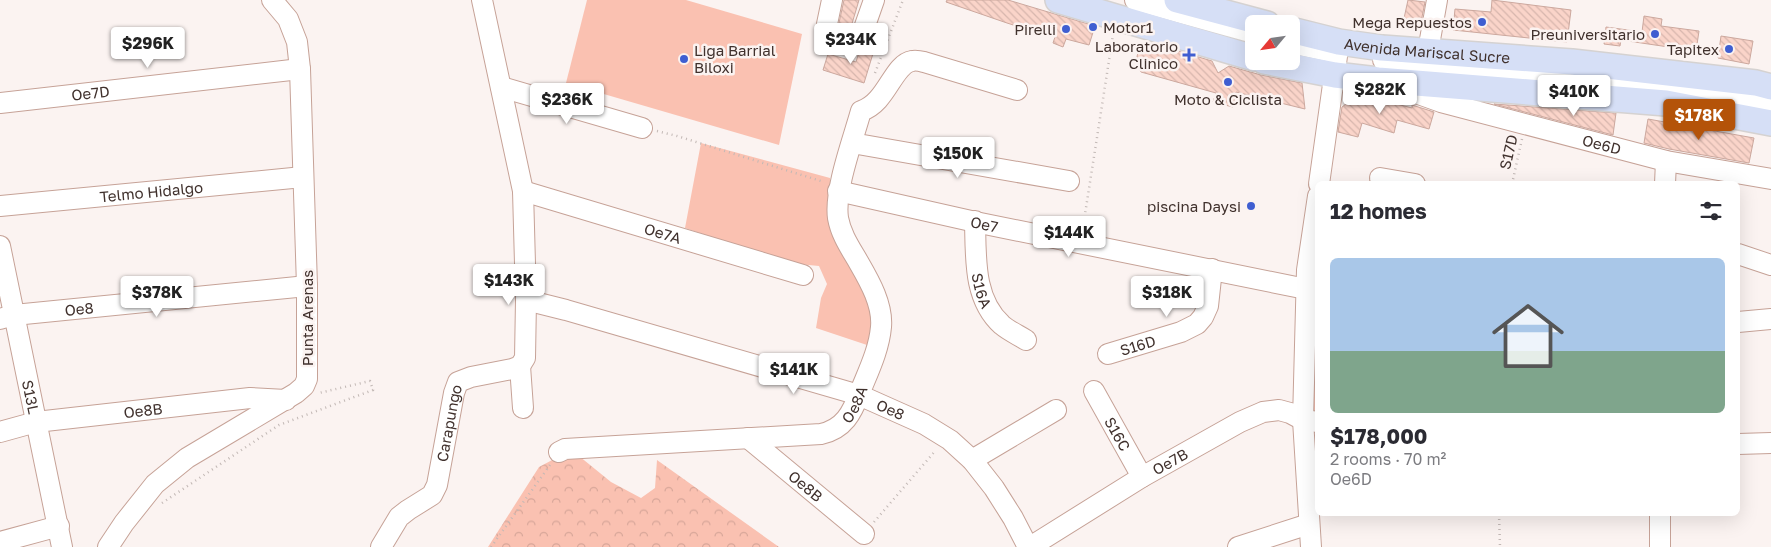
<!DOCTYPE html>
<html lang="en">
<head>
<meta charset="utf-8">
<style>
	:root { --surface:#fff; --page:#f7f7f7; --text:#2b2b33; --muted:#7c7c81; --accent:#b45309 }
	body { margin:0; font-family:"Golos Text",sans-serif; background:var(--page); color:var(--text); height:100vh; display:flex; flex-direction:column; font-size:19px; white-space:nowrap }
	* { box-sizing:border-box; margin:0 }
	p { font-size:16px; color:var(--muted) }
	.icon { flex:none; width:28px; height:28px; fill:none; stroke:currentColor; stroke-width:2; stroke-linecap:round; stroke-linejoin:round }
	.map { position:relative; flex:1; overflow:hidden }
	.drawer { position:absolute; left:1315px; top:181px; width:425px; height:335px; display:flex; flex-direction:column; background:var(--surface); border-radius:8px; box-shadow:0 5px 20px #0002 }
	.drawer>* { flex:none }
	.needle { width:32px; rotate:241deg }
	.buttons { position:absolute; left:1245px; top:15px; display:grid; gap:10px }
	.buttons a { display:grid; place-items:center; width:55px; height:55px; border-radius:8px; background:var(--surface); box-shadow:0 5px 20px #0002; font-size:25px }
	.price { position:absolute; translate:-50% -42px; padding:0 11px; border-radius:5px; background:#fff; color:#222; font-size:16px; line-height:32px; filter:drop-shadow(0 1px 2px #0008) }
	.price::after { content:''; position:absolute; left:50%; top:30px; width:15px; height:11px; margin-left:-8px; background:inherit; clip-path:polygon(0 0,100% 0,50% 100%) }
	.price.active { background:var(--accent); color:#fff }
	ul { padding:0; list-style:none }
	li { display:grid; align-content:center; gap:10px; height:265px; padding:0 15px }
	li span { display:grid; place-items:center; height:155px; border-radius:8px; color:#555 }
	li>.icon { margin-inline-start:auto }
	span .icon { width:90px; height:90px; fill:#fffc; stroke-width:1 }
	li b { font-size:21px }
	h2 { display:flex; justify-content:space-between; align-items:center; height:60px; padding:0 15px; font-size:21px }
	.map>svg:first-child { display:block }
	.green { fill:#fac1b1 }
	.forest { fill:url(#forest-crowns) }
	.building { fill:url(#building-back-hatch); stroke:#cca89e }
	.lines { fill:none; stroke-linecap:round; stroke-linejoin:round }
	.minor-casing { stroke:#c6a297; stroke-width:22 }
	.major-casing { stroke:#d5d2d1; stroke-width:28 }
	.path { stroke:#c2b8b5; stroke-width:2.5; stroke-dasharray:1 4; stroke-linecap:butt }
	.minor { stroke:#fff; stroke-width:20 }
	.major { stroke:#d6dff6; stroke-width:25 }
	.poi-dot { fill:#3f5ed1; stroke:#fbf3f1; stroke-width:2 }
	.labels { text-anchor:middle; dominant-baseline:central; stroke-width:5; stroke-linejoin:round; paint-order:stroke }
	.poi-label { font-size:15px; fill:#40312d; stroke:#fbf3f1; text-anchor:end }
	.street-label { font-size:15px; fill:#40312d; stroke:#fbf3f1 }
</style>
</head>
<body>
<div class="map">
<svg width="1771" height="547" viewBox="0 0 1771 547">
	<defs>
		<pattern id="forest-crowns" width="20" height="18" patternUnits="userSpaceOnUse" patternTransform="scale(1.25)"><rect width="20" height="18" fill="#fac1b1"/><path d="M2 6a3 3 0 1 1 6 0M12 15a3 3 0 1 1 6 0" fill="none" stroke="#d7a699"/></pattern>
		<pattern id="building-back-hatch" width="6" height="6" patternUnits="userSpaceOnUse" patternTransform="scale(1.25)"><rect width="6" height="6" fill="#fad4c9"/><path d="M-1 5l2 2M0 0l6 6M5-1l2 2" fill="none" stroke="#d7b6ad"/></pattern>
	</defs>
	<rect width="100%" height="100%" fill="#fbf3f1"/>
	<g class="green">
		<polygon points="587,0 686,0 802,34 779,145 566,83"/>
		<polygon points="701,143 830,178 830,212 860,274 875,320 870,346 816,328 821,298 827,284 819,266 788,263 685,228"/>
		<polygon points="1315,332 1317,332 1317,414 1310,414"/>
	</g>
	<polygon class="forest" points="579,456 611,482 641,498 655,488 657,460 779,547 488,547 539,467 556,458"/>
	<g class="building">
		<polygon points="844,0 859,0 851,27 839,23"/>
		<polygon points="947,0 1008,0 1095,26 1089,45 1066,39 1063,47 1053,43 1056,34 1027,26 1026,29 1007,23 946,2"/>
		<polygon points="1408,0 1425,2 1420,27 1403,23"/>
		<polygon points="1492,0 1571,10 1567,42 1453,30 1455,9 1491,12"/>
		<polygon points="1644,16 1662,19 1661,26 1699,31 1696,51 1621,40 1620,46 1604,44 1606,27 1642,32"/>
		<polygon points="1721,36 1753,41 1749,64 1718,58"/>
		<polygon points="1148,42 1212,61 1218,73 1229,66 1261,75 1302,83 1305,109 1236,92 1233,107 1213,102 1216,93 1141,72 1136,61 1139,48"/>
		<polygon points="869,45 875,47 864,83 823,70 828,54 856,62 859,52"/>
		<polygon points="1369,93 1371,94 1369,97 1412,108 1412,105 1434,112 1429,129 1397,120 1394,133 1362,123 1358,137 1338,132 1342,107 1355,97"/>
		<polygon points="1494,104 1616,113 1613,135"/>
		<polygon points="1648,119 1754,138 1749,163 1669,149 1644,143"/>
	</g>
	<g class="lines">
		<g class="minor-casing">
			<g id="minor">
				<polyline points="832,0 827,24 829,34 834,39 851,43 861,37 874,0"/>
				<polyline points="1135,0 1254,33"/>
				<polyline points="1291,43 1327,51"/>
				<polyline points="1428,51 1437,0"/>
				<polyline points="1383,60 1673,85 1771,101"/>
				<polyline points="501,87 642,128"/>
				<path id="s1" d="M1399,87L1441,102L1666,161L1771,179"/>
				<path id="s2" d="M0,103L300,69"/>
				<polyline points="852,143 1069,181"/>
				<polyline points="1380,178 1415,184"/>
				<polyline points="1319,184 1339,42"/>
				<polyline points="1665,184 1666,161"/>
				<path id="s3" d="M523,191L803,275"/>
				<path id="s4" d="M838,191L980,223L1306,289"/>
				<path id="s5" d="M0,206L303,177"/>
				<path id="s6" d="M975,221C976,257 973,299 1002,325C1009,331 1018,335 1026,340"/>
				<path id="s7" d="M0,246L62,547"/>
				<polyline points="1738,254 1771,265"/>
				<path id="s8" d="M526,300L566,310L859,395L924,424L950,440L972,460L994,488L1013,518L1028,547"/>
				<path id="s9" d="M0,319L14,315L307,286"/>
				<polyline points="1738,322 1771,319"/>
				<path id="s10" d="M1108,354L1181,332L1197,324L1203,317L1208,306L1212,269"/>
				<polyline points="520,366 523,408"/>
				<path id="s11" d="M1094,391L1142,477"/>
				<path id="s12" d="M0,432L36,422L250,398L286,400"/>
				<path id="s13" d="M748,438L864,534"/>
				<polyline points="1738,444 1771,443"/>
				<path id="s14" d="M559,452L565,449L821,434C844,429 852,413 860,392C868,372 879,350 881,327C883,305 870,282 859,263C851,249 841,235 838,218C834,190 853,140 861,111C887,103 893,64 912,61C916,60 920,61 924,62L1017,90"/>
				<polyline points="972,460 1056,410"/>
				<polyline points="1660,514 1660,547"/>
				<polyline points="0,542 59,526"/>
				<polyline points="108,547 124,523 155,484 187,458 296,393 304,386 307,379 307,286 300,69 297,42 288,19 272,0"/>
				<path id="s15" d="M381,547L399,517L408,510L432,495L437,485L454,393L458,382L471,377L512,369L520,366L525,358L526,300L523,191L482,0"/>
				<path id="s16" d="M1030,547L1142,477L1240,422L1263,412L1279,410L1290,413L1303,420L1318,422"/>
				<polyline points="1238,547 1309,524"/>
				<polyline points="1311,547 1303,420 1307,270 1318,196"/>
			</g>
		</g>
		<g class="major-casing">
			<g id="major">
				<polyline points="1058,0 1254,58"/>
				<polyline points="1177,0 1267,24"/>
				<path id="s17" d="M1291,30L1339,42L1382,48L1572,62L1756,83L1771,87"/>
				<polyline points="1264,61 1335,75 1378,80 1666,103 1771,123"/>
			</g>
		</g>
		<g class="path">
			<polyline points="875,73 903,0"/>
			<polyline points="657,131 677,136 824,182"/>
			<polyline points="1512,184 1522,139"/>
			<polyline points="1083,227 1113,35"/>
			<polyline points="162,503 279,425 373,390 370,381 319,393"/>
			<polyline points="1499,514 1500,547"/>
			<polyline points="874,522 936,450"/>
			<polyline points="491,547 550,465"/>
		</g>
		<use href="#minor" class="minor"/>
		<use href="#major" class="major"/>
	</g>
	<g class="poi-dot">
		<circle cx="1482" cy="22" r="5"/>
		<circle cx="1093" cy="27" r="5"/>
		<circle cx="1066" cy="29" r="5"/>
		<circle cx="1655" cy="34" r="5"/>
		<circle cx="1729" cy="49" r="5"/>
		<path d="M1186.5 47.5h5v5h5v5h-5v5h-5v-5h-5v-5h5z"/>
		<circle cx="684" cy="59" r="5"/>
		<circle cx="1228" cy="82" r="5"/>
		<circle cx="1251" cy="206" r="5"/>
	</g>
	<g class="labels">
		<g class="poi-label">
			<text x="1472" y="22">Mega Repuestos</text>
			<text x="1103" y="27" text-anchor="start">Motor1</text>
			<text x="1056" y="29">Pirelli</text>
			<text x="1645" y="34">Preuniversitario</text>
			<text x="1178" y="46">Laboratorio<tspan x="1178" dy="17">Clinico</tspan></text>
			<text x="1719" y="49">Tapitex</text>
			<text x="694" y="50" text-anchor="start">Liga Barrial<tspan x="694" dy="17">Biloxi</tspan></text>
			<text x="1228" y="99" text-anchor="middle">Moto &amp; Ciclista</text>
			<text x="1241" y="206">piscina Daysi</text>
		</g>
		<g class="street-label">
			<text stroke="none"><textPath href="#s17" startOffset="138">Avenida Mariscal Sucre</textPath></text>
			<text stroke="none"><textPath href="#s2" startOffset="91">Oe7D</textPath></text>
			<text stroke="none"><textPath href="#s1" startOffset="211">Oe6D</textPath></text>
			<text transform="translate(1508 152) rotate(-77)">S17D</text>
			<text stroke="none"><textPath href="#s5" startOffset="152">Telmo Hidalgo</textPath></text>
			<text stroke="none"><textPath href="#s4" startOffset="150">Oe7</textPath></text>
			<text stroke="none"><textPath href="#s3" startOffset="146">Oe7A</textPath></text>
			<text stroke="none"><textPath href="#s6" startOffset="70">S16A</textPath></text>
			<text stroke="none"><textPath href="#s9" startOffset="80">Oe8</textPath></text>
			<text transform="translate(307 318) rotate(-90)">Punta Arenas</text>
			<text stroke="none"><textPath href="#s10" startOffset="31">S16D</textPath></text>
			<text stroke="none"><textPath href="#s7" startOffset="154">S13L</textPath></text>
			<text stroke="none"><textPath href="#s14" startOffset="310">Oe8A</textPath></text>
			<text stroke="none"><textPath href="#s8" startOffset="381">Oe8</textPath></text>
			<text stroke="none"><textPath href="#s12" startOffset="145">Oe8B</textPath></text>
			<text stroke="none"><textPath href="#s15" startOffset="149">Carapungo</textPath></text>
			<text stroke="none"><textPath href="#s11" startOffset="49">S16C</textPath></text>
			<text stroke="none"><textPath href="#s16" startOffset="164">Oe7B</textPath></text>
			<text stroke="none"><textPath href="#s13" startOffset="75">Oe8B</textPath></text>
		</g>
	</g>
</svg>
<div class="buttons">
<a><svg class="needle" viewBox="-14 -14 28 28"><path d="M0-13l5 13h-10z" fill="#e53935"/><path d="M0 13l5-13h-10z" fill="#7c7c81"/></svg></a>
</div>
<b class="price" style="left:851px;top:65px">$234K</b>
<b class="price" style="left:148px;top:69px">$296K</b>
<b class="price" style="left:1380px;top:115px">$282K</b>
<b class="price" style="left:1574px;top:117px">$410K</b>
<b class="price" style="left:567px;top:125px">$236K</b>
<b class="price active" style="left:1699px;top:141px">$178K</b>
<b class="price" style="left:958px;top:179px">$150K</b>
<b class="price" style="left:1069px;top:258px">$144K</b>
<b class="price" style="left:509px;top:306px">$143K</b>
<b class="price" style="left:157px;top:318px">$378K</b>
<b class="price" style="left:1167px;top:318px">$318K</b>
<b class="price" style="left:794px;top:395px">$141K</b>
<section class="drawer">
<h2>12 homes<svg class="icon" aria-label="filters" viewBox="0 0 24 24"><path d="M4 7h16M4 17h16"/><circle cx="9" cy="7" r="2"/><circle cx="15" cy="17" r="2"/></svg></h2>
<ul>
<li><span style="background:linear-gradient(#a9c7e8 60%,#7fa58c 0)"><svg class="icon" aria-label="home" viewBox="0 0 24 24"><path d="M3 11l9-7 9 7M6 9v11h12V9"/></svg></span><div><b>$178,000</b><p>2 rooms · 70 m²</p><p>Oe6D</p></div></li>
</ul>
</section>
</div>
</body>
</html>
